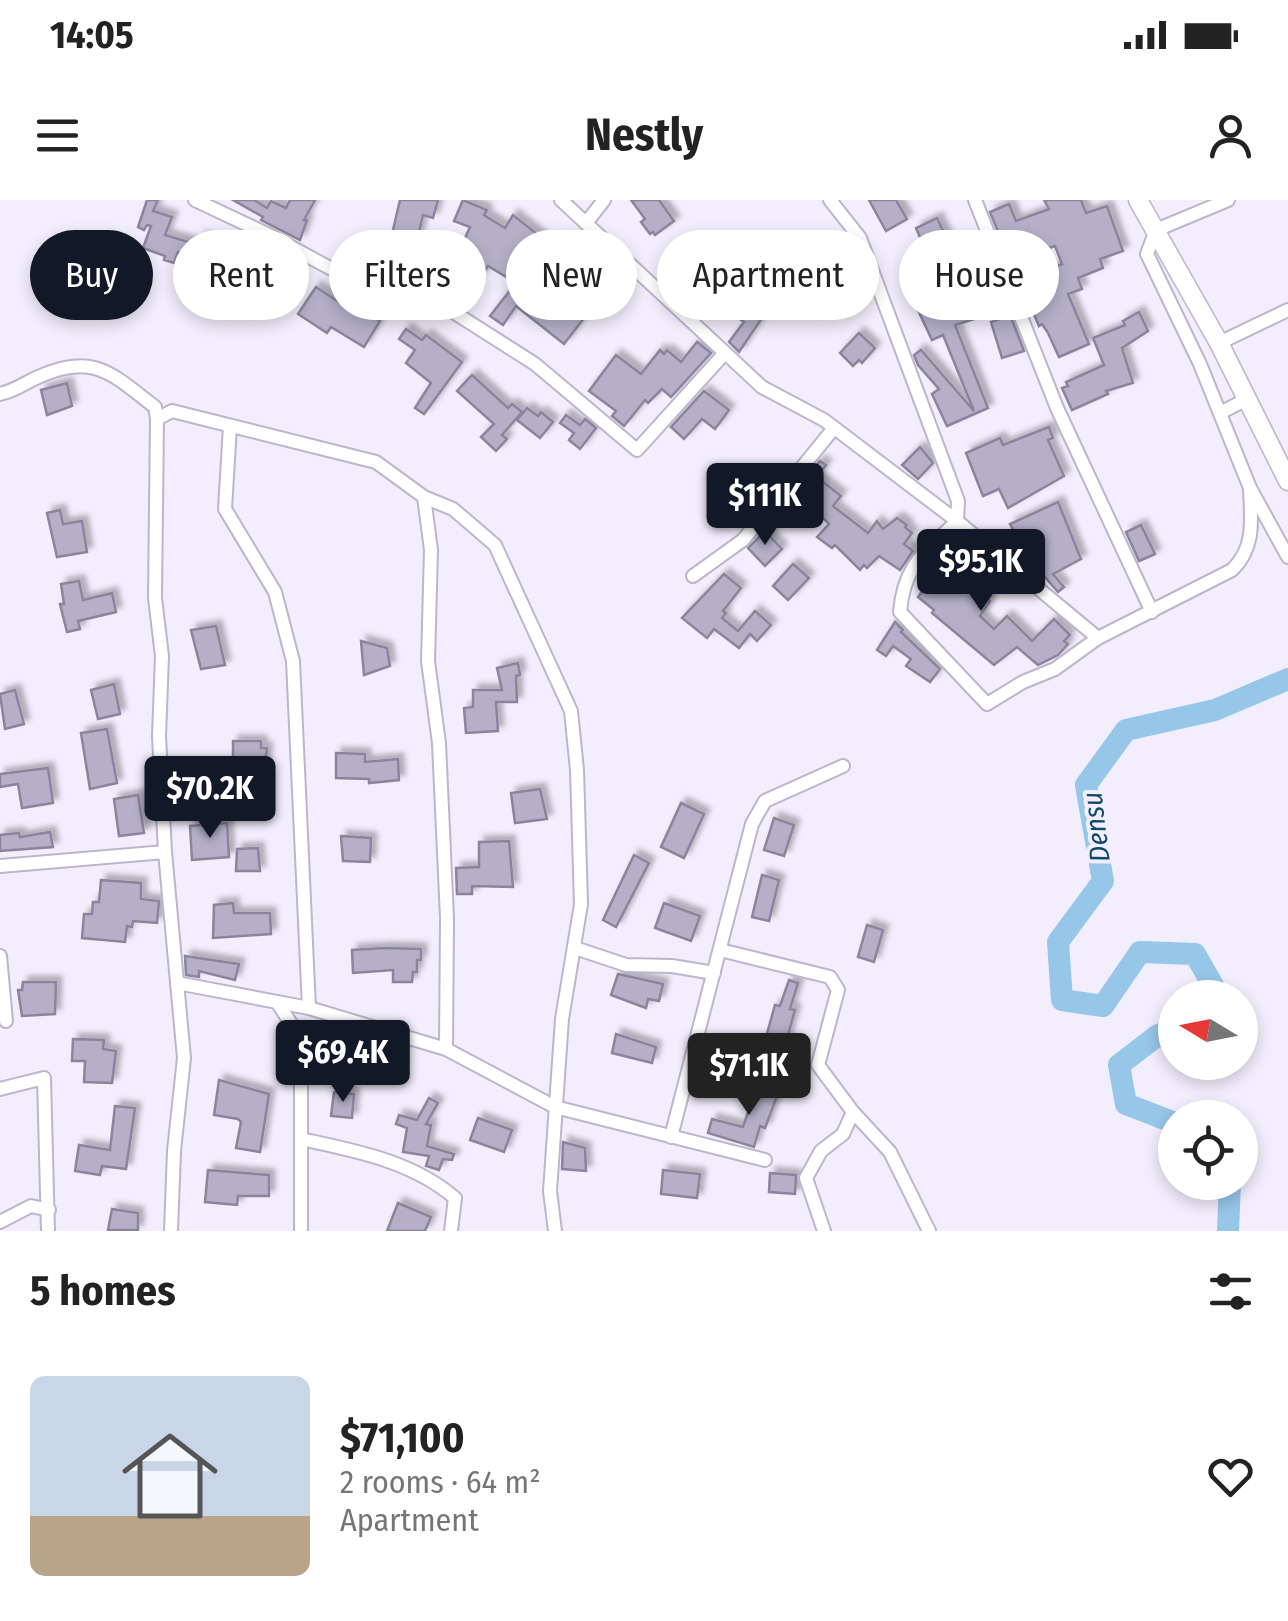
<!DOCTYPE html>
<html lang="en">
<head>
<meta charset="utf-8">
<style>
	:root { --surface:#fff; --page:#f2f2f2; --text:#222; --muted:#767676; --accent:#111827 }
	body { margin:0; font-family:"Fira Sans Condensed",sans-serif; background:var(--page); color:var(--text); height:100vh; display:flex; flex-direction:column; font-size:38px; white-space:nowrap }
	* { box-sizing:border-box; margin:0 }
	p { font-size:32px; color:var(--muted) }
	.icon { flex:none; width:55px; height:55px; fill:none; stroke:currentColor; stroke-width:2; stroke-linecap:round; stroke-linejoin:round }
	.map { position:relative; height:1031px; overflow:hidden }
	.details { display:flex; flex-direction:column; background:var(--surface); flex:1 }
	.details>* { flex:none }
	.top-card { position:absolute; left:30px; top:30px; width:1230px; height:90px; display:flex; gap:20px }
	.needle { width:65px; rotate:280deg }
	.tools { position:absolute; left:1158px; top:780px; display:grid; gap:20px }
	.tools a { display:grid; place-items:center; width:100px; height:100px; border-radius:50%; background:var(--surface); box-shadow:0 5px 15px #0003; font-size:50px }
	.price { position:absolute; translate:-50% -85px; padding:0 22px; border-radius:10px; background:var(--accent); color:#fff; font-size:32px; line-height:65px; filter:drop-shadow(0 2px 5px #0008) }
	.price::after { content:''; position:absolute; left:50%; top:60px; width:30px; height:22px; margin-left:-15px; background:inherit; clip-path:polygon(0 0,100% 0,50% 100%) }
	.price.current { background:#222; color:#fff }
	ul { padding:0; list-style:none }
	li { display:flex; align-items:center; gap:30px; height:250px; padding:0 30px }
	li span { display:grid; place-items:center; flex:none; width:280px; height:200px; border-radius:15px; color:#555 }
	li>.icon { margin-inline-start:auto }
	span .icon { width:120px; height:120px; fill:#fffc; stroke-width:1 }
	li b { font-size:42px }
	h2 { display:flex; justify-content:space-between; align-items:center; height:120px; padding:0 30px; font-size:42px }
	.pill { padding:0 35px; border-radius:45px; background:var(--surface); box-shadow:0 5px 15px #0003; font-size:35px; line-height:90px }
	.pill.current { background:var(--accent); color:#fff }
	.status { display:flex; justify-content:space-between; align-items:center; height:70px; padding:0 50px; background:var(--surface); direction:ltr }
	.status svg { height:28px; fill:currentColor }
	header { display:flex; justify-content:space-between; align-items:center; height:130px; padding:0 30px; background:var(--surface); font-size:45px; font-weight:700 }
	.map>svg:first-child { display:block }
	.lines { fill:none; stroke-linecap:round; stroke-linejoin:round }
	.river { stroke:#96c6e8; stroke-width:22 }
	.building { fill:#b5b0c8; stroke:#8a859c; stroke-width:2.5; filter:url(#shadow) }
	.minor-casing { stroke:#bdb5cd; stroke-width:16 }
	.secondary-casing { stroke:#bdb5cd; stroke-width:21 }
	.minor { stroke:#fff; stroke-width:12 }
	.secondary { stroke:#fff; stroke-width:18 }
	.labels { text-anchor:middle; dominant-baseline:central; stroke-width:8; stroke-linejoin:round; paint-order:stroke }
	.water-label { font-size:28px; font-style:italic; fill:#0e496a; stroke:#f3eefd }
</style>
</head>
<body>
<div class="status"><b>14:05</b><svg viewBox="0 0 49 12"><path d="M0 12V9h3v3zM5 12V6h3v6zM10 12V3h3v9zM15 12V0h3v12zM26 1h20v11H26zM47 4h2v5h-2z"/></svg></div>
<header><svg class="icon" aria-label="menu" viewBox="0 0 24 24"><path d="M4 6h16M4 12h16M4 18h16"/></svg>Nestly<svg class="icon" aria-label="person" viewBox="0 0 24 24"><circle cx="12" cy="8" r="4"/><path d="M4 21q1-7 8-7t8 7"/></svg></header>
<div class="map">
<svg width="1288" height="1031" viewBox="0 0 1288 1031">
	<defs>
		<filter id="shadow"><feDropShadow dx="5.5" dy="-5.5" stdDeviation="2.5" flood-color="#0004"/></filter>
	</defs>
	<rect width="100%" height="100%" fill="#f3eefd"/>
	<g class="lines">
		<g class="river">
			<polyline points="1212,798 1215,789 1195,754 1140,752 1103,806 1062,800 1058,742 1103,681 1086,585 1126,530 1215,510 1288,479"/>
			<polyline points="1175,829 1158,835 1119,865 1126,904 1175,923"/>
			<polyline points="1228,1031 1230,982"/>
		</g>
	</g>
	<g class="building">
		<polygon points="147,0 158,0 153,11 172,17 165,35 198,45 202,37 217,43 208,65 178,52 174,63 164,60 165,56 143,48 151,26 147,25 144,30 138,27"/>
		<polygon points="233,0 254,0 267,8 271,1 286,8 290,0 315,0 304,20 307,20 300,40 261,20 263,17"/>
		<polygon points="400,0 438,0 433,18 423,15 414,54 389,47"/>
		<polygon points="463,0 487,10 484,15 505,28 513,15 542,38 522,68 544,86 560,68 569,77 566,80 580,93 568,105 584,118 564,144 516,106 503,125 490,116 516,83 488,66 481,76 464,69 474,53 461,47 470,27 454,21"/>
		<polygon points="631,0 659,0 674,21 655,35 653,32 650,34 641,22 645,19"/>
		<polygon points="869,0 896,0 907,19 886,31"/>
		<polygon points="1044,0 1081,0 1086,13 1107,6 1123,51 1100,59 1103,68 1078,78 1082,89 1068,94 1089,144 1059,157 1048,133 1042,124 1039,126 1031,107 1040,103 1029,79 1062,64 1055,46 1040,51 1037,44 1008,56 990,12 1009,4 1016,21 1049,9"/>
		<polygon points="937,18 948,41 926,51 916,28"/>
		<polygon points="928,65 939,85 975,73 979,87 972,89 981,117 955,125 988,208 947,226 932,194 939,189 918,165 914,155 921,150 974,211 943,135 932,140 917,108 923,105 909,80 913,78 912,75"/>
		<polygon points="773,76 783,84 761,108 766,112 739,152 729,142 744,122 737,117 746,105 729,91 738,80 756,94"/>
		<polygon points="316,87 351,110 357,100 377,112 374,118 380,121 364,147 331,127 327,133 298,114"/>
		<polygon points="1139,112 1148,131 1122,148 1133,183 1106,191 1108,194 1072,210 1062,188 1068,186 1066,182 1104,165 1093,138 1125,125 1123,121"/>
		<polygon points="1010,115 1024,151 1002,158 991,122"/>
		<polygon points="406,129 422,140 426,135 462,162 424,214 415,208 431,183 406,163 415,150 399,139"/>
		<polygon points="859,133 875,148 862,163 859,160 853,166 840,153"/>
		<polygon points="697,142 711,153 671,197 662,189 648,203 645,200 624,226 612,216 616,211 589,191 616,155 641,174 660,150 664,154 667,150 681,162"/>
		<polygon points="472,175 508,208 512,204 522,212 502,235 507,239 496,251 481,237 494,224 457,191"/>
		<polygon points="67,183 72,206 47,215 41,190"/>
		<polygon points="704,191 729,210 715,229 702,219 684,239 671,227"/>
		<polygon points="527,208 538,216 541,212 553,222 540,238 517,220"/>
		<polygon points="566,215 580,225 585,219 596,228 580,249 569,240 574,233 560,223"/>
		<polygon points="1049,227 1053,238 1048,240 1064,276 1008,308 999,289 983,296 966,253 1000,238 1003,245"/>
		<polygon points="920,247 933,263 918,279 902,265"/>
		<polygon points="820,261 826,265 817,277 841,296 833,306 868,333 877,321 883,329 897,318 907,325 905,327 912,333 904,344 913,351 900,370 879,356 867,368 864,365 860,370 835,345 832,348 817,337 829,324 819,314 806,326 799,320 808,307 794,293"/>
		<polygon points="1058,302 1081,359 1053,374 1064,387 1058,392 1037,368 1034,369 1010,324"/>
		<polygon points="60,310 63,324 82,321 87,352 57,357 47,313"/>
		<polygon points="1141,325 1155,354 1139,361 1126,332"/>
		<polygon points="765,331 782,349 765,366 748,348"/>
		<polygon points="952,340 960,345 952,356 978,380 972,386 990,401 980,416 994,429 1007,416 1032,441 1054,419 1070,435 1064,441 1068,444 1058,455 1038,465 1017,447 994,465 932,413 934,410 918,397 926,386 918,380 926,367"/>
		<polygon points="793,364 809,378 788,400 773,386"/>
		<polygon points="724,374 741,388 723,411 726,413 722,418 738,431 755,411 771,425 757,441 750,434 739,448 714,429 707,438 682,418"/>
		<polygon points="79,381 83,400 112,393 116,412 78,421 80,429 67,432 60,404 64,404 61,384"/>
		<polygon points="895,422 903,430 901,432 940,469 930,482 906,466 911,459 893,446 886,456 877,450"/>
		<polygon points="216,426 225,465 201,469 191,430"/>
		<polygon points="361,441 387,448 390,466 364,475"/>
		<polygon points="518,463 520,475 516,476 517,502 496,502 498,531 466,533 464,508 473,507 473,490 502,490 497,468"/>
		<polygon points="114,484 120,514 98,519 91,490"/>
		<polygon points="15,490 24,524 5,529 0,494"/>
		<polygon points="107,529 117,583 90,589 81,533"/>
		<polygon points="233,541 261,541 261,548 267,548 265,564 233,566"/>
		<polygon points="336,553 365,554 365,562 398,559 399,580 369,583 369,579 336,578"/>
		<polygon points="48,568 53,603 22,608 18,584 0,587 0,574"/>
		<polygon points="540,589 547,619 515,623 511,593"/>
		<polygon points="138,595 144,633 119,636 114,599"/>
		<polygon points="681,603 704,614 684,658 661,647"/>
		<polygon points="774,618 794,625 784,656 764,650"/>
		<polygon points="227,623 229,657 192,660 190,626"/>
		<polygon points="50,632 53,647 0,651 0,635 19,633 20,637"/>
		<polygon points="341,636 371,638 370,662 343,661"/>
		<polygon points="509,641 513,687 472,686 472,694 457,694 456,668 479,667 479,642"/>
		<polygon points="258,648 260,671 236,671 237,649"/>
		<polygon points="634,655 649,663 616,727 603,720"/>
		<polygon points="762,675 779,680 769,721 752,717"/>
		<polygon points="101,680 141,683 141,699 159,701 157,723 133,721 132,727 127,726 125,742 82,738 84,714 92,714 93,702 99,702"/>
		<polygon points="233,703 234,713 270,713 271,734 213,738 214,705"/>
		<polygon points="664,703 700,716 691,741 655,728"/>
		<polygon points="867,725 883,730 874,762 858,757"/>
		<polygon points="385,748 421,749 421,760 417,760 417,772 413,772 412,782 393,782 393,770 353,773 352,750"/>
		<polygon points="185,756 239,764 235,780 199,771 199,777 186,775"/>
		<polygon points="618,774 663,784 659,801 648,799 646,808 611,795"/>
		<polygon points="789,780 798,783 790,809 795,810 784,849 777,847 767,877 756,873 775,805 780,806"/>
		<polygon points="23,782 56,782 55,814 22,816 18,790 22,790"/>
		<polygon points="616,834 656,847 652,863 612,853"/>
		<polygon points="73,839 104,840 103,849 116,851 112,883 84,882 85,861 72,861"/>
		<polygon points="219,880 269,894 260,952 236,948 241,922 238,919 214,915"/>
		<polygon points="758,882 780,888 765,928 760,926 754,947 708,933 712,919 743,927"/>
		<polygon points="334,892 354,894 352,918 331,916"/>
		<polygon points="429,898 438,903 426,924 431,925 427,946 454,954 452,960 443,959 439,970 426,966 429,956 403,952 407,928 396,924 399,915 417,920"/>
		<polygon points="115,906 135,908 126,969 102,966 100,975 75,971 79,945 110,950"/>
		<polygon points="478,918 512,930 504,952 470,940"/>
		<polygon points="563,942 585,948 586,971 562,969"/>
		<polygon points="208,970 269,975 269,996 238,996 237,1005 205,1002"/>
		<polygon points="663,970 700,974 697,998 661,994"/>
		<polygon points="770,973 796,975 795,994 769,992"/>
		<polygon points="398,1003 431,1017 425,1031 387,1031"/>
		<polygon points="112,1009 138,1013 138,1030 108,1030"/>
	</g>
	<g class="lines">
		<g class="minor-casing">
			<g id="minor">
				<polyline points="195,0 271,36 361,85 447,108 535,164 637,250 724,154"/>
				<path d="M561,0L762,187L824,220L957,321L1098,438L1232,370C1256,347 1251,319 1250,288"/>
				<path d="M830,0L860,38L958,301L957,321C925,353 904,364 900,412L987,504L1023,482L1055,469L1098,438"/>
				<polyline points="975,0 1057,208 1152,412"/>
				<polyline points="1228,0 1156,30 1147,54 1200,164 1250,288 1288,357"/>
				<polyline points="586,23 604,0"/>
				<polyline points="1219,143 1288,110"/>
				<path d="M0,194C14,191 23,184 36,178C93,151 112,174 155,207L157,219"/>
				<polyline points="1220,213 1247,199"/>
				<polyline points="230,226 225,309 275,392 293,461 309,808"/>
				<polyline points="424,297 453,309 495,345 571,511 577,570 581,704 562,819 550,991 555,1031"/>
				<polyline points="693,376 743,340 834,228"/>
				<polyline points="0,666 165,652"/>
				<polyline points="575,748 626,765 672,766 714,773"/>
				<polyline points="720,750 830,777 838,790 818,865 853,912 843,934 821,951 806,978 824,1031"/>
				<polyline points="0,756 6,821"/>
				<polyline points="177,783 309,808 446,849 555,907 765,960"/>
				<polyline points="277,802 301,839 301,1031"/>
				<polyline points="0,889 44,878 48,1031"/>
				<polyline points="853,912 890,952 929,1031"/>
				<polyline points="671,937 752,624 765,601 843,566"/>
				<path d="M301,939C356,951 412,961 455,998L451,1031"/>
				<polyline points="0,1022 31,1006 49,1010"/>
				<polyline points="171,1031 174,951 184,858 165,652 159,536 162,456 155,398 157,219 172,211 376,262 424,297 431,350 428,461 439,543 447,718 446,849"/>
			</g>
		</g>
		<g class="secondary-casing">
			<polyline id="secondary" points="1138,0 1219,143 1288,281"/>
		</g>
		<use href="#minor" class="minor"/>
		<use href="#secondary" class="secondary"/>
	</g>
	<g class="labels">
		<g class="water-label">
			<text transform="translate(1096 627) rotate(-97)">Densu</text>
		</g>
	</g>
</svg>
<div class="tools">
<a><svg class="needle" viewBox="-14 -14 28 28"><path d="M0-13l5 13h-10z" fill="#e53935"/><path d="M0 13l5-13h-10z" fill="#767676"/></svg></a>
<a><svg class="icon" aria-label="locate" viewBox="0 0 24 24"><circle cx="12" cy="12" r="6"/><path d="M12 2v4M12 18v4M2 12h4M18 12h4"/></svg></a>
</div>
<b class="price" style="left:765px;top:348px">$111K</b>
<b class="price" style="left:981px;top:414px">$95.1K</b>
<b class="price" style="left:210px;top:641px">$70.2K</b>
<b class="price" style="left:343px;top:905px">$69.4K</b>
<b class="price current" style="left:749px;top:918px">$71.1K</b>
<div class="top-card">
<a class="pill current">Buy</a>
<a class="pill">Rent</a>
<a class="pill">Filters</a>
<a class="pill">New</a>
<a class="pill">Apartment</a>
<a class="pill">House</a>
</div>
</div>
<section class="details">
<h2>5 homes<svg class="icon" aria-label="filters" viewBox="0 0 24 24"><path d="M4 7h16M4 17h16"/><circle cx="9" cy="7" r="2"/><circle cx="15" cy="17" r="2"/></svg></h2>
<ul>
<li><span style="background:linear-gradient(#c9d6e8 70%,#b9a48a 0)"><svg class="icon" aria-label="home" viewBox="0 0 24 24"><path d="M3 11l9-7 9 7M6 9v11h12V9"/></svg></span><div><b>$71,100</b><p>2 rooms · 64 m²</p><p>Apartment</p></div><svg class="icon" aria-label="heart" viewBox="0 0 24 24"><path d="M12 20l-8-8c-3-5 5-10 8-4 3-6 11-1 8 4z"/></svg></li>
</ul>
</section>
</body>
</html>
